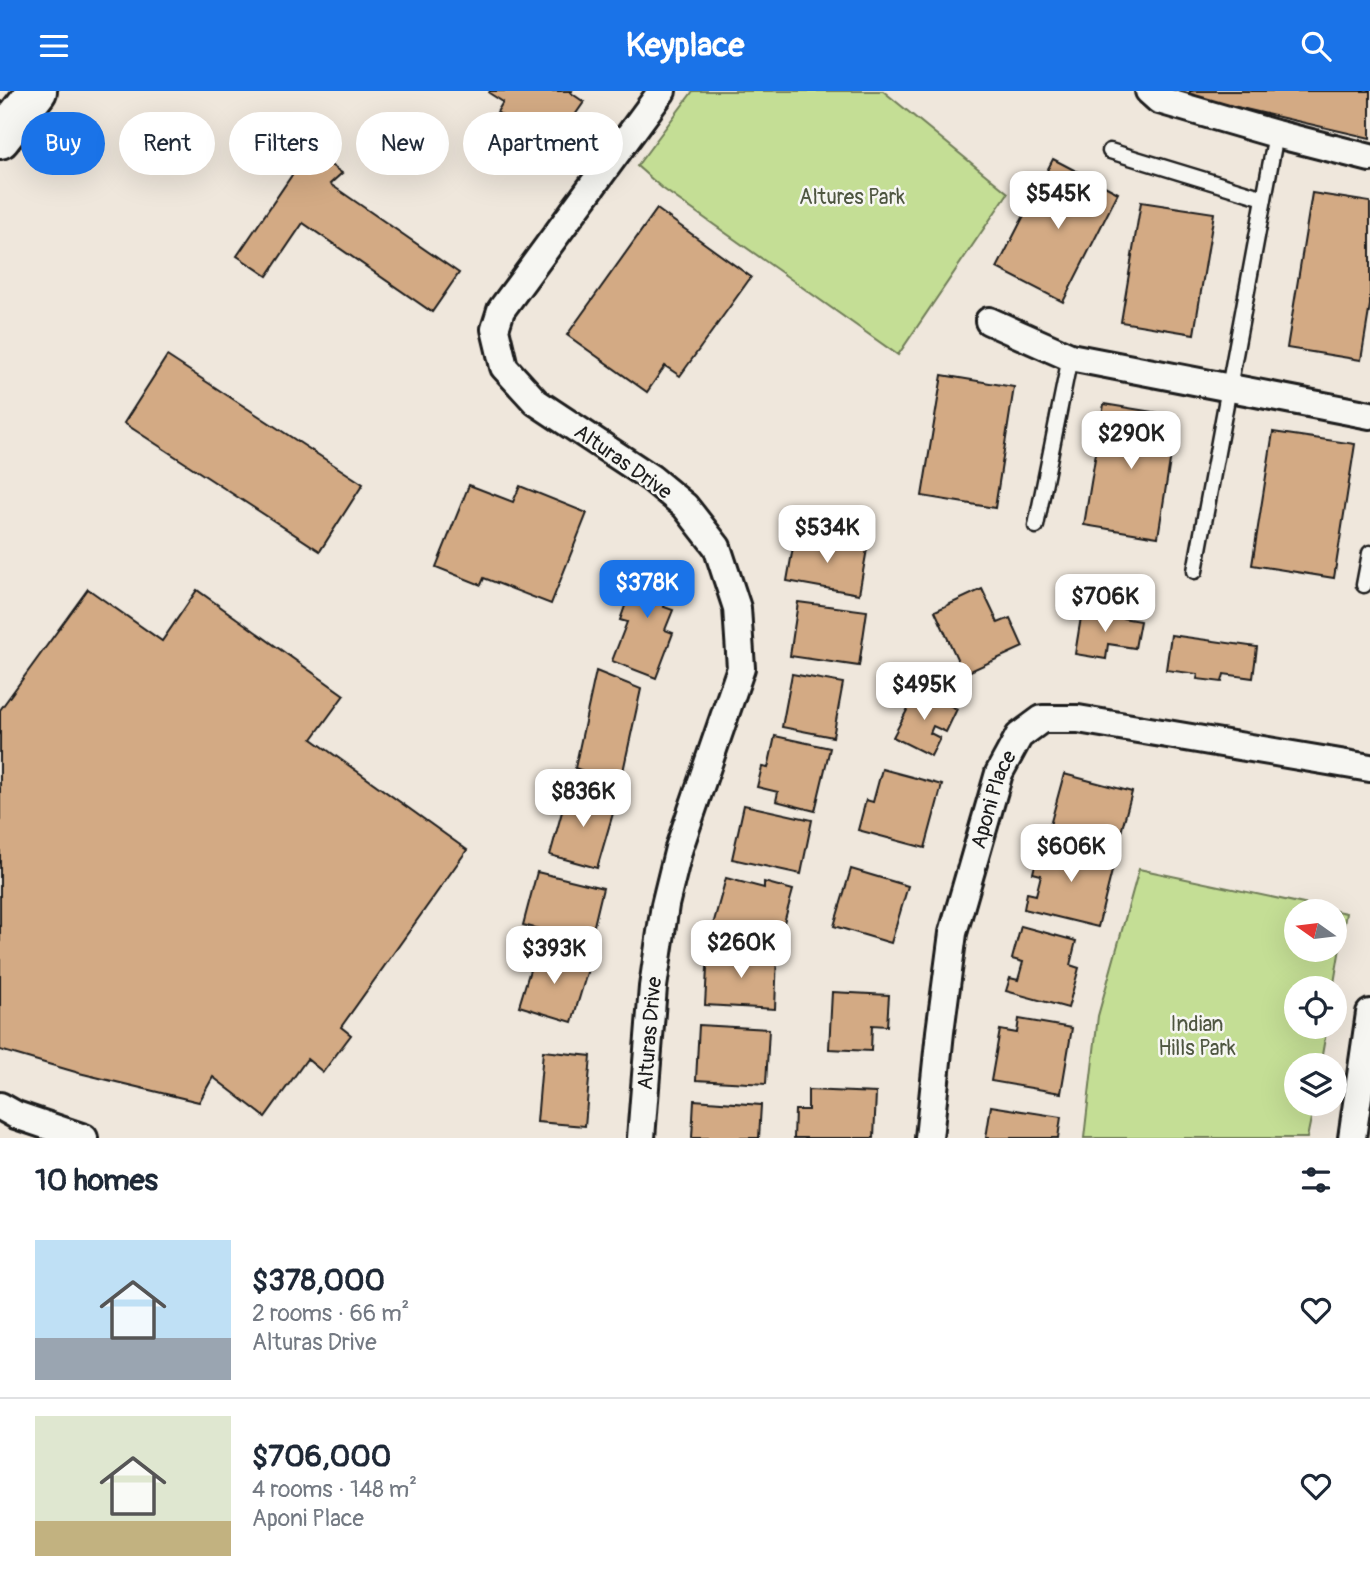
<!DOCTYPE html>
<html lang="en">
<head>
<meta charset="utf-8">
<style>
	:root { --surface:#fff; --page:#f6f6f7; --text:#1f2937; --muted:#747a83; --line:#e0e1e3; --accent:#1a73e8 }
	body { margin:0; font-family:Pangolin,sans-serif; background:var(--page); color:var(--text); height:100vh; display:flex; flex-direction:column; font-size:26px; white-space:nowrap }
	* { box-sizing:border-box; margin:0 }
	p { font-size:23px; color:var(--muted) }
	.icon { flex:none; width:38px; height:38px; fill:none; stroke:currentColor; stroke-width:2; stroke-linecap:round; stroke-linejoin:round }
	.map { position:relative; height:1047px; overflow:hidden }
	.side { display:flex; flex-direction:column; background:var(--surface); flex:1 }
	.side>* { flex:none }
	.banner { position:absolute; left:21px; top:21px; width:700px; height:63px; display:flex; gap:14px }
	.needle { width:46px; rotate:284deg }
	.fabs { position:absolute; left:1284px; top:808px; display:grid; gap:14px }
	.fabs a { display:grid; place-items:center; width:63px; height:63px; border-radius:50%; background:var(--surface); box-shadow:0 7px 28px #0002; font-size:35px }
	.price { position:absolute; translate:-50% -60px; padding:0 16px; border-radius:14px; background:#fff; color:#222; font-size:23px; line-height:46px; filter:drop-shadow(0 2px 4px #0008) }
	.price::after { content:''; position:absolute; left:50%; top:42px; width:21px; height:16px; margin-left:-10px; background:inherit; clip-path:polygon(0 0,100% 0,50% 100%) }
	.price.selected { background:var(--accent); color:#fff }
	ul { padding:0; list-style:none }
	li { display:flex; align-items:center; gap:21px; height:175px; padding:0 35px }
	li+li { border-top:2px solid var(--line) }
	li span { display:grid; place-items:center; flex:none; width:196px; height:140px; border-radius:0px; color:#555 }
	li>.icon { margin-inline-start:auto }
	span .icon { width:84px; height:84px; fill:#fffc; stroke-width:1 }
	li b { font-size:30px }
	h2 { display:flex; justify-content:space-between; align-items:center; height:84px; padding:0 35px; font-size:30px }
	.tag { padding:0 24px; border-radius:32px; background:var(--surface); box-shadow:0 7px 28px #0002; font-size:24px; line-height:63px }
	.tag.selected { background:var(--accent); color:#fff }
	header { display:flex; justify-content:space-between; align-items:center; height:91px; padding:0 35px; background:var(--accent); color:#fff; font-size:32px; font-weight:800 }
	.map>svg:first-child { display:block }
	.green { fill:#c4de95; stroke:#707d58; stroke-width:2; fill-rule:evenodd }
	.building { fill:#d3aa84; stroke:#1c1c1c; stroke-width:2 }
	.lines { fill:none; stroke-linecap:round; stroke-linejoin:round }
	.lane-casing { stroke:#1c1c1c; stroke-width:19 }
	.street-casing { stroke:#1c1c1c; stroke-width:32 }
	.secondary-casing { stroke:#1c1c1c; stroke-width:44 }
	.lane { stroke:#f6f6f2; stroke-width:14 }
	.street { stroke:#f6f6f2; stroke-width:26 }
	.secondary { stroke:#f6f6f2; stroke-width:38 }
	.labels { text-anchor:middle; dominant-baseline:central; stroke-width:5; stroke-linejoin:round; paint-order:stroke }
	.park-label { font-size:21px; fill:#4e5640; stroke:#f6f6f2 }
	.street-label { font-size:21px; fill:#1c1c1c; stroke:#f6f6f2 }
</style>
</head>
<body>
<header><svg class="icon" aria-label="menu" viewBox="0 0 24 24"><path d="M4 6h16M4 12h16M4 18h16"/></svg>Keyplace<svg class="icon" aria-label="search" viewBox="0 0 24 24"><circle cx="10" cy="10" r="6"/><path d="M15 15l6 6"/></svg></header>
<div class="map">
<svg width="1370" height="1047" viewBox="0 0 1370 1047">
	<rect width="100%" height="100%" fill="#efe7dc"/>
	<filter id="ink" filterUnits="userSpaceOnUse"><feTurbulence type="fractalNoise" baseFrequency=".0143" numOctaves="2"/><feDisplacementMap in="SourceGraphic" scale="14" xChannelSelector="R" yChannelSelector="G"/><feConvolveMatrix kernelMatrix="1 2 1 2 8 2 1 2 1" color-interpolation-filters="sRGB"/></filter>
	<g filter="url(#ink)">
		<g class="green">
			<polygon points="693,0 883,0 1008,102 898,264 662,97 637,75"/>
			<path d="M1139,778L1346,822L1333,898H1297V936H1327L1320,975H1297V1013H1314L1307,1047H1084L1098,925ZM1297,821H1335V859H1297Z"/>
		</g>
		<g class="building">
			<polygon points="490,0 572,0 571,2 584,11 557,50 541,38 534,47 497,21 503,11 489,2"/>
			<polygon points="1190,0 1370,0 1370,47 1189,5"/>
			<polygon points="309,59 342,82 330,93 459,182 432,221 303,132 267,185 237,165"/>
			<polygon points="1053,68 1118,102 1063,211 997,177"/>
			<polygon points="1312,102 1370,111 1370,214 1361,269 1287,257"/>
			<polygon points="1141,111 1214,122 1194,243 1121,231"/>
			<polygon points="657,118 751,186 680,285 665,275 647,301 567,244"/>
			<polygon points="167,265 363,393 320,460 124,332"/>
			<polygon points="942,284 1014,296 995,417 922,405"/>
			<polygon points="1104,313 1177,325 1158,446 1084,434"/>
			<polygon points="1273,341 1355,353 1334,487 1252,474"/>
			<polygon points="469,394 513,411 520,395 587,422 551,513 484,487 481,494 436,476"/>
			<polygon points="795,445 867,458 859,503 787,490"/>
			<polygon points="642,468 677,480 664,516 673,519 665,539 673,542 656,587 612,570 627,531 620,529"/>
			<polygon points="88,498 162,550 197,499 344,604 312,648 467,759 341,936 351,944 323,981 307,968 265,1026 213,986 199,1011 79,982 0,959 0,619"/>
			<polygon points="982,498 998,532 1010,527 1023,556 964,583 935,520"/>
			<polygon points="798,511 867,520 859,575 790,565"/>
			<polygon points="1082,520 1140,530 1135,557 1108,553 1106,568 1075,563"/>
			<polygon points="1171,544 1257,556 1253,587 1224,583 1222,591 1197,588 1198,583 1166,579"/>
			<polygon points="596,580 641,598 620,694 575,677"/>
			<polygon points="792,583 843,592 833,646 782,636"/>
			<polygon points="918,598 957,618 946,641 933,635 930,642 940,647 931,665 893,646"/>
			<polygon points="775,645 830,657 815,720 776,710 778,701 757,696 762,676 768,677"/>
			<polygon points="882,678 942,694 925,757 858,739 866,709 873,711"/>
			<polygon points="1064,683 1132,701 1117,756 1049,738"/>
			<polygon points="568,699 616,712 597,777 550,764"/>
			<polygon points="744,714 812,729 801,783 732,768"/>
			<polygon points="1041,750 1115,768 1098,836 1024,818 1027,802 1036,804 1041,784 1033,782"/>
			<polygon points="851,778 908,795 891,852 834,835"/>
			<polygon points="537,781 603,797 590,851 523,834"/>
			<polygon points="726,787 764,797 764,791 793,799 780,846 754,839 750,852 711,841"/>
			<polygon points="1021,835 1076,850 1070,874 1079,877 1068,917 1006,900 1010,887 1018,889 1023,871 1012,868"/>
			<polygon points="536,859 589,875 572,931 519,915"/>
			<polygon points="708,859 777,863 775,918 705,914"/>
			<polygon points="832,901 889,904 887,935 872,934 871,960 829,958"/>
			<polygon points="1019,928 1072,937 1061,1002 991,990 1000,939 1017,942"/>
			<polygon points="699,934 769,938 766,993 696,989"/>
			<polygon points="543,960 591,965 585,1035 537,1031"/>
			<polygon points="808,999 876,1002 874,1047 794,1047 795,1019 808,1019"/>
			<polygon points="694,1009 761,1014 759,1047 692,1047"/>
			<polygon points="991,1015 1061,1026 1058,1047 986,1047"/>
		</g>
		<g class="lines">
			<g class="lane-casing">
				<g id="lane">
					<polyline points="1110,60 1264,107"/>
					<polyline points="1036,435 1070,266"/>
					<polyline points="1195,480 1276,43"/>
					<polyline points="1364,494 1370,462"/>
				</g>
			</g>
			<g class="street-casing">
				<g id="street">
					<polyline points="1149,0 1159,9 1276,43 1370,67"/>
					<polyline points="989,230 1070,266 1370,324"/>
					<polyline points="0,1015 16,1024 84,1047"/>
					<path id="s1" d="M641,1047L653,896L665,814L679,757L741,577L737,517L717,456L685,415L651,387L536,311L504,276L495,238L501,219L662,0"/>
					<path id="s2" d="M929,1047L940,941L953,842L999,682L1019,645L1042,628H1078L1370,677"/>
					<polyline points="1352,1047 1370,922"/>
				</g>
			</g>
			<g class="secondary-casing">
				<polyline id="secondary" points="0,48 37,0"/>
			</g>
			<use href="#lane" class="lane"/>
			<use href="#street" class="street"/>
			<use href="#secondary" class="secondary"/>
		</g>
	</g>
	<g class="labels">
		<g class="park-label">
			<text x="852" y="106">Altures Park</text>
			<text x="1197" y="933">Indian<tspan x="1197" dy="24">Hills Park</tspan></text>
		</g>
		<g class="street-label">
			<text transform="translate(623 371) rotate(35)">Alturas Drive</text>
			<text stroke="none"><textPath href="#s2" startOffset="346">Aponi Place</textPath></text>
			<text stroke="none"><textPath href="#s1" startOffset="105">Alturas Drive</textPath></text>
		</g>
	</g>
</svg>
<div class="fabs">
<a><svg class="needle" viewBox="-14 -14 28 28"><path d="M0-13l5 13h-10z" fill="#e53935"/><path d="M0 13l5-13h-10z" fill="#747a83"/></svg></a>
<a><svg class="icon" aria-label="locate" viewBox="0 0 24 24"><circle cx="12" cy="12" r="6"/><path d="M12 2v4M12 18v4M2 12h4M18 12h4"/></svg></a>
<a><svg class="icon" aria-label="layers" viewBox="0 0 24 24"><path d="M12 4l9 5-9 5-9-5zM3 14l9 5 9-5"/></svg></a>
</div>
<b class="price" style="left:1058px;top:140px">$545K</b>
<b class="price" style="left:1131px;top:380px">$290K</b>
<b class="price" style="left:827px;top:474px">$534K</b>
<b class="price selected" style="left:647px;top:529px">$378K</b>
<b class="price" style="left:1105px;top:543px">$706K</b>
<b class="price" style="left:924px;top:631px">$495K</b>
<b class="price" style="left:583px;top:738px">$836K</b>
<b class="price" style="left:1071px;top:793px">$606K</b>
<b class="price" style="left:741px;top:889px">$260K</b>
<b class="price" style="left:554px;top:895px">$393K</b>
<div class="banner">
<a class="tag selected">Buy</a>
<a class="tag">Rent</a>
<a class="tag">Filters</a>
<a class="tag">New</a>
<a class="tag">Apartment</a>
</div>
</div>
<section class="side">
<h2>10 homes<svg class="icon" aria-label="filters" viewBox="0 0 24 24"><path d="M4 7h16M4 17h16"/><circle cx="9" cy="7" r="2"/><circle cx="15" cy="17" r="2"/></svg></h2>
<ul>
<li><span style="background:linear-gradient(#bfe0f5 70%,#9aa5b1 0)"><svg class="icon" aria-label="home" viewBox="0 0 24 24"><path d="M3 11l9-7 9 7M6 9v11h12V9"/></svg></span><div><b>$378,000</b><p>2 rooms · 66 m²</p><p>Alturas Drive</p></div><svg class="icon" aria-label="heart" viewBox="0 0 24 24"><path d="M12 20l-8-8c-3-5 5-10 8-4 3-6 11-1 8 4z"/></svg></li>
<li><span style="background:linear-gradient(#dfe7d0 75%,#c2b280 0)"><svg class="icon" aria-label="home" viewBox="0 0 24 24"><path d="M3 11l9-7 9 7M6 9v11h12V9"/></svg></span><div><b>$706,000</b><p>4 rooms · 148 m²</p><p>Aponi Place</p></div><svg class="icon" aria-label="heart" viewBox="0 0 24 24"><path d="M12 20l-8-8c-3-5 5-10 8-4 3-6 11-1 8 4z"/></svg></li>
</ul>
</section>
</body>
</html>
